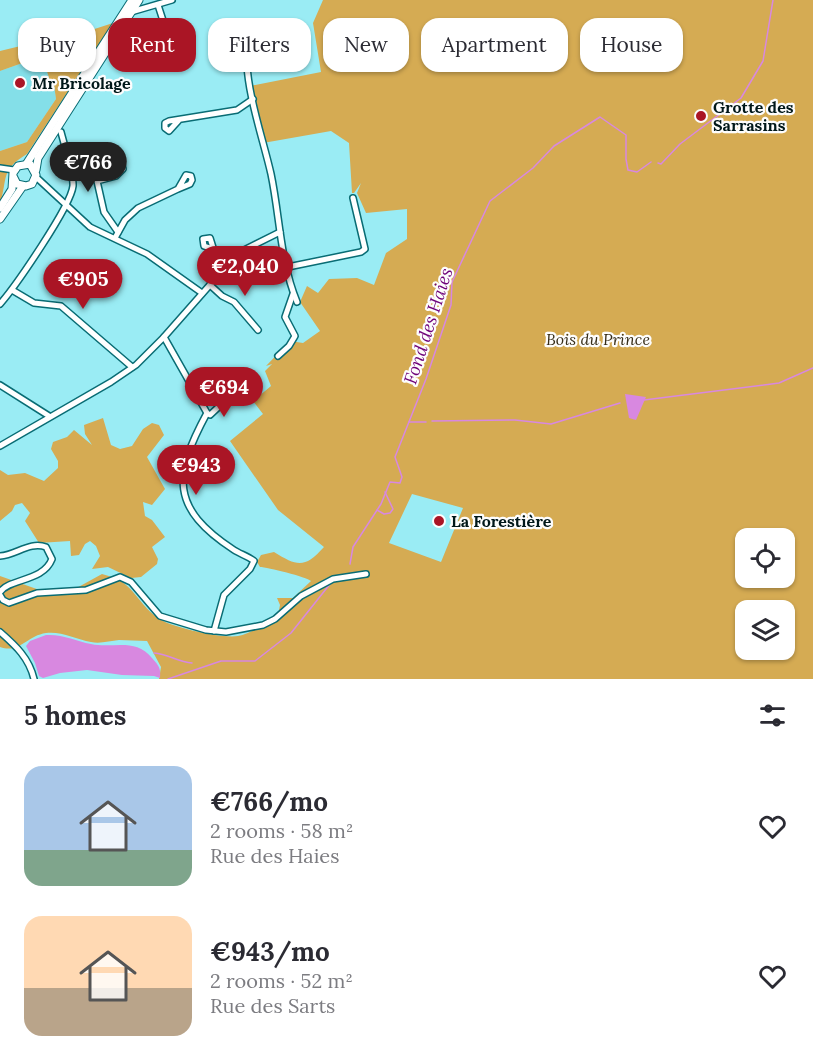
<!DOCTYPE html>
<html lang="en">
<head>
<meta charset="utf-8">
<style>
	:root { --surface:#fff; --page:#f7f7f7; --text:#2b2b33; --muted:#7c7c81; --accent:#aa1525 }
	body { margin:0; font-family:Lora,serif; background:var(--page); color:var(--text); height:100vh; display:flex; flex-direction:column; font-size:22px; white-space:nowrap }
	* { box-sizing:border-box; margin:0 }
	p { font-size:20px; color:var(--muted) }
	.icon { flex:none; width:33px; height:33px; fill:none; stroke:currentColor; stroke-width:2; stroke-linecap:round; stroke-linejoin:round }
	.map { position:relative; height:679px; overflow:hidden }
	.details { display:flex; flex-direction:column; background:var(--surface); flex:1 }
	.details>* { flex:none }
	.guide { position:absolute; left:18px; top:18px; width:777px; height:54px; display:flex; gap:12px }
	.buttons { position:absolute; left:735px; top:528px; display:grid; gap:12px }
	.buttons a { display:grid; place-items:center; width:60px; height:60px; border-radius:12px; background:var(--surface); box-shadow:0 2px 4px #0004; font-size:30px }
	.price { position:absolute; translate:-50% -51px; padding:0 14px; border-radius:21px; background:var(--accent); color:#fff; font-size:20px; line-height:39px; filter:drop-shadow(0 2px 3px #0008) }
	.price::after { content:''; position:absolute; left:50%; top:36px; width:18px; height:14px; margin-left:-9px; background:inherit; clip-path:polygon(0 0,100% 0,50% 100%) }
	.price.current { background:#222; color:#fff }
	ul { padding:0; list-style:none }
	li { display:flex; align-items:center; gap:18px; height:150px; padding:0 24px }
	li span { display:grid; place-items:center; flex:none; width:168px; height:120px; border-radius:18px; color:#555 }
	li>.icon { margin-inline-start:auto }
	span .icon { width:72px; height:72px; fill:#fffc; stroke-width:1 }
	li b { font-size:26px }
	h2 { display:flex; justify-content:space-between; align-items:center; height:72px; padding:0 24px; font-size:26px }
	.pill { padding:0 21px; border-radius:18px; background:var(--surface); box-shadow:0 2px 4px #0004; font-size:21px; line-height:54px }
	.pill.current { background:var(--accent); color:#fff }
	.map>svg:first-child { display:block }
	.built { fill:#84dfe8 }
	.green { fill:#d5ab53; fill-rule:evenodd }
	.water { fill:#d888e0 }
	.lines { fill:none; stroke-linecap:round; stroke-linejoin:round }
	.stream { stroke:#d888e0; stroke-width:1.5 }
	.minor-casing { stroke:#096c74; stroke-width:8 }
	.major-casing { stroke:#096c74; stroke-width:9 }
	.minor { stroke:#fff; stroke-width:5 }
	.major { stroke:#fff; stroke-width:7 }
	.poi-dot { fill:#aa1525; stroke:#fdfdfd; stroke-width:2 }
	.labels { text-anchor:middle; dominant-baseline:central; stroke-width:4.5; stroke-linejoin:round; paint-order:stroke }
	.poi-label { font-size:16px; font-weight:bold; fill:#001719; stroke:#fdfdfd; text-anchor:start }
	.park-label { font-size:16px; font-style:italic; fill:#372d19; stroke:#fdfdfd }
	.water-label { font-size:18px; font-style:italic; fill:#6e0379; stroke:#fdfdfd }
</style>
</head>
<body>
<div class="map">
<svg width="813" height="679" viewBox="0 0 813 679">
	<rect width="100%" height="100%" fill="#9aecf4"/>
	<polygon class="built" points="42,56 51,84 54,85 56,99 27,142 0,151 0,71"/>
	<g class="green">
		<path d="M323,0H813V679H159L161,667L147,641C138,641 128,640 119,640C110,641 100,644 91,642C76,639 61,631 46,633C26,636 20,654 0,647V576L48,593L73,590L102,574C136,582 134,601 158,618C169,627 223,639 238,636C252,633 266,623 278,615L280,605L277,598H293L311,581C307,577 267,567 260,567L257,562L261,555L274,552C298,567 305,568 324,547L278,510L230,441L263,414L253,401L271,386L265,371L272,364L266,366L290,341L303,343L320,331L300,302L307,286L318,293L329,279L357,278L374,285L386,253L407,239V209L366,213L357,193L361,183L354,193H352L349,143L331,131L263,143L250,86L321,72L313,23ZM412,494L463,508L441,562L389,543ZM746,538H784V578H746ZM746,610H784V650H746Z"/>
		<path d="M113,23L27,154C0,170 8,178 0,204V151L27,142L56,99L54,85L51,84L42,56L0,71V51L37,42L39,47Z"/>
		<polygon points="103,418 111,445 120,449 132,446 143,429 152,423 159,425 164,435 147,457 165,489 152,505 143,502 145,516 152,520 165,537 152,547 158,559 157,564 141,577 131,578 108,567 92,569 100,556 96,546 90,541 85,544 79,555 71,556 70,541 39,543 25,521 30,513 22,503 15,505 12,511 0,521 0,470 8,475 25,473 44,481 58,468 58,461 51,449 53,442 67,437 74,430 92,445 85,434 84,425"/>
	</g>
	<g class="water">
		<polygon points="625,394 646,397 636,420 629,418"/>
		<path d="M46,635C63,634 76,641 91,644C113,649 135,637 152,658C159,666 161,668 160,678L154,676L122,675L87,670L60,673L43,678L39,676L35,663L26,646L30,641Z"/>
	</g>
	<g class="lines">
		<g class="stream">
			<polyline points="658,163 661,164 680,144 741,98 763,61 773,0"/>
			<polyline points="644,400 779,383 813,368"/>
			<polyline points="432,421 515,420 551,424 620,403"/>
			<polyline points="409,422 426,422"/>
			<polyline points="377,510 384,514 390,513 393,509 385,492"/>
			<polyline points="350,564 353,547 381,504 390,482 400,483 402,477 395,457 426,379 451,305 452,282 490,201 533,168 554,146 600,117 626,135 626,159 628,170 637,172 651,162"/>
			<path d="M154,653C168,654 178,662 192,663"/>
			<polyline points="168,679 221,661 255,661 291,633 330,584"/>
		</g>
		<g class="minor-casing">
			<g id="minor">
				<polyline points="131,12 172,0"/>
				<path d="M219,43L236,38H248C241,78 262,134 271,174C280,217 280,261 297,302"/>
				<polyline points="141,54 168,36 158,5"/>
				<polyline points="248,61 298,55"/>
				<polyline points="179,120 169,131 165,128 165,123 169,121 237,110 253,99"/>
				<polyline points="92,161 97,181"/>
				<polyline points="0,168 14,170"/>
				<polyline points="36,177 90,227 147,254 202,293"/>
				<polyline points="118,232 104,212 97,181 116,176 123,169 120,157"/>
				<polyline points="115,238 125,220 138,208 178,189 186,175 191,176 192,180 190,184 178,189"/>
				<polyline points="213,249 204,246 203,239 210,238 221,273"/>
				<polyline points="231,262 248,260 283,268 361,252 365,249 353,198"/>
				<polyline points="210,285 222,296 234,302 258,330"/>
				<polyline points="12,290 34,303 61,306 132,367"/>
				<path d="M0,304C15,287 71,206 73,186C74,176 64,144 61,132"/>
				<path d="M164,337L207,413C173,476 170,508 234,550C240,554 248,556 254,561L250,569L224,595L214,631"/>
				<polyline points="278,356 289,346 295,336 285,317 293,294"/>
				<polyline points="0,385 49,416"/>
				<polyline points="207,413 210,415 244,383 246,390"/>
				<polyline points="0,446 111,382 136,365 164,337 238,253 280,232"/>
				<path d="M0,556C16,555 30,541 46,547L52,559C43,582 10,578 0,592"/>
				<polyline points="0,595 3,600 9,603 37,593 86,590 120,577 131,582 160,616 206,630 226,632 263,625 275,619 301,596 333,579 366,574"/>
				<path d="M0,632C16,646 29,658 34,679"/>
			</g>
		</g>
		<g class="major-casing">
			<g id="major">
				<polyline points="27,163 132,0"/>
				<polyline points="36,170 38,158 139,0"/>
				<polyline points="0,208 12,189 13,173 18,166 30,164 36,175 32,184 26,186 17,184 13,176"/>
				<polyline points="0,219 23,186"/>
			</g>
		</g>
		<use href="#minor" class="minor"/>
		<use href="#major" class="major"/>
	</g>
	<g class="poi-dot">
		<circle cx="20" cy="83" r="6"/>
		<circle cx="701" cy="116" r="6"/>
		<circle cx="439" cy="521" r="6"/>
	</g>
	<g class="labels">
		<g class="poi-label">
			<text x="32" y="83">Mr Bricolage</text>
			<text x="713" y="107">Grotte des<tspan x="713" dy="18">Sarrasins</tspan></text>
			<text x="451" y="521">La Forestière</text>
		</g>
		<g class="park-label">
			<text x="598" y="339">Bois du Prince</text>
		</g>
		<g class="water-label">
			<text transform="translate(428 326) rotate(-72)">Fond des Haies</text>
		</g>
	</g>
</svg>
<div class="buttons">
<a><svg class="icon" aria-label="locate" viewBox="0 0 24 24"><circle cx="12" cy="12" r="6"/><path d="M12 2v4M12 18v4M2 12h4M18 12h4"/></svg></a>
<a><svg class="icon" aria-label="layers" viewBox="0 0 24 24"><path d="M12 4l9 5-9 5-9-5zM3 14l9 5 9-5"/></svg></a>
</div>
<b class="price current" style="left:88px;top:193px">€766</b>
<b class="price" style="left:245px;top:297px">€2,040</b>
<b class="price" style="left:83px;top:310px">€905</b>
<b class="price" style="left:224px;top:418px">€694</b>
<b class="price" style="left:196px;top:496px">€943</b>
<div class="guide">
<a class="pill">Buy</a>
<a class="pill current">Rent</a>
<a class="pill">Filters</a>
<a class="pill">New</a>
<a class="pill">Apartment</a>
<a class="pill">House</a>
</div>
</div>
<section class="details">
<h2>5 homes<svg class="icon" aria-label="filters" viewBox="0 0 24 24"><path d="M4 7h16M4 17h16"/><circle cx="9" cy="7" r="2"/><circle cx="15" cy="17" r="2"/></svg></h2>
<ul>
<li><span style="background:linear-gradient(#a9c7e8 70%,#7fa58c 0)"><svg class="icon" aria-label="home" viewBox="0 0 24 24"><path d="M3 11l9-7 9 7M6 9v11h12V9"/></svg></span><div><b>€766/mo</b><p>2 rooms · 58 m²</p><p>Rue des Haies</p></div><svg class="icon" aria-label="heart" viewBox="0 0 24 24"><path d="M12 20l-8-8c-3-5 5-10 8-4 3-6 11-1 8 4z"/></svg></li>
<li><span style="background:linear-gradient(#ffd9b3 60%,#b9a48a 0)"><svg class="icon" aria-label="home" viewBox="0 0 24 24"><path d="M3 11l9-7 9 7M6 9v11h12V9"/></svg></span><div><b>€943/mo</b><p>2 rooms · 52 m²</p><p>Rue des Sarts</p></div><svg class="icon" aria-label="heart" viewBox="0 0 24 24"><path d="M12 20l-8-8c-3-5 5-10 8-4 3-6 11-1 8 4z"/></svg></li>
</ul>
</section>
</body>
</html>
